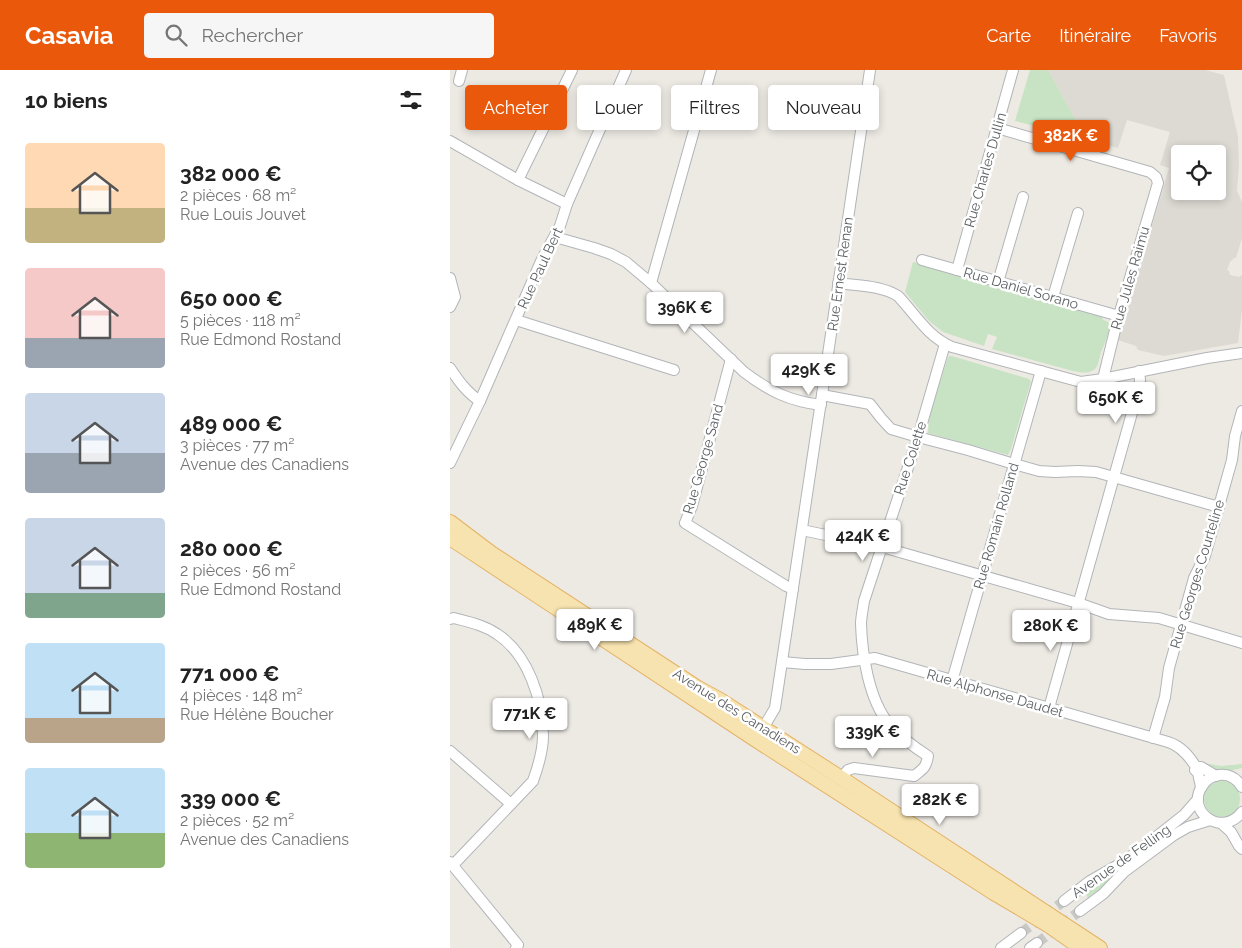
<!DOCTYPE html>
<html lang="fr">
<head>
<meta charset="utf-8">
<style>
	:root { --surface:#fff; --page:#f6f6f6; --text:#222; --muted:#767676; --accent:#ea580c }
	body { margin:0; font-family:Raleway,sans-serif; background:var(--page); color:var(--text); height:100vh; display:flex; flex-direction:column; font-size:19px; white-space:nowrap }
	* { box-sizing:border-box; margin:0 }
	p { font-size:16px; color:var(--muted) }
	.icon { flex:none; width:28px; height:28px; fill:none; stroke:currentColor; stroke-width:2; stroke-linecap:round; stroke-linejoin:round }
	.map { position:relative; flex:1; overflow:hidden }
	.details { display:flex; flex-direction:column; background:var(--surface); width:450px }
	.details>* { flex:none }
	.hud { position:absolute; left:15px; top:15px; width:475px; height:45px; display:flex; gap:10px }
	.controls { position:absolute; left:721px; top:75px; display:grid; gap:10px }
	.controls a { display:grid; place-items:center; width:55px; height:55px; border-radius:5px; background:var(--surface); box-shadow:0 2px 8px #0003; font-size:25px }
	.price { position:absolute; translate:-50% -42px; padding:0 11px; border-radius:5px; background:#fff; color:#222; font-size:16px; line-height:32px; filter:drop-shadow(0 1px 2px #0008) }
	.price::after { content:''; position:absolute; left:50%; top:30px; width:15px; height:11px; margin-left:-8px; background:inherit; clip-path:polygon(0 0,100% 0,50% 100%) }
	.price.current { background:var(--accent); color:#fff }
	ul { padding:0; list-style:none }
	li { display:flex; align-items:center; gap:15px; height:125px; padding:0 25px }
	li span { display:grid; place-items:center; flex:none; width:140px; height:100px; border-radius:5px; color:#555 }
	li>.icon { margin-inline-start:auto }
	span .icon { width:60px; height:60px; fill:#fffc; stroke-width:1 }
	li b { font-size:21px }
	h2 { display:flex; justify-content:space-between; align-items:center; height:60px; padding:0 25px; font-size:21px }
	.tag { padding:0 18px; border-radius:5px; background:var(--surface); box-shadow:0 2px 8px #0003; font-size:18px; line-height:45px }
	.tag.current { background:var(--accent); color:#fff }
	header { display:flex; align-items:center; gap:30px; box-sizing:border-box; height:70px; padding:0 25px; background:var(--accent); color:#fff }
	header strong { font-size:24px }
	nav { display:flex; gap:28px; margin-inline-start:auto; font-size:18px }
	.search { width:350px; height:45px; background:var(--page); display:flex; align-items:center; gap:12px; box-sizing:border-box; padding:0 18px; border-radius:5px; color:var(--muted); font-size:19px }
	main { display:flex; flex:1; min-height:0 }
	.map>svg:first-child { display:block }
	.education { fill:#ddd9d3; fill-rule:evenodd }
	.green { fill:#c7e3c3 }
	.lines { fill:none; stroke-linecap:round; stroke-linejoin:round }
	.minor-tunnel { stroke:#c9c8c4; stroke-width:10; stroke-dasharray:10 5; stroke-linecap:butt }
	.minor-casing { stroke:#b2b5b8; stroke-width:12 }
	.major-casing { stroke:#e4b366; stroke-width:16 }
	.minor { stroke:#fff; stroke-width:10 }
	.major { stroke:#f7e3af; stroke-width:14 }
	.labels { text-anchor:middle; dominant-baseline:central; stroke-width:5; stroke-linejoin:round; paint-order:stroke }
	.street-label { font-size:14px; fill:#5c6063; stroke:#fff }
</style>
</head>
<body>
<header>
<strong>Casavia</strong>
<div class="search"><svg class="icon" aria-label="search" viewBox="0 0 24 24"><circle cx="10" cy="10" r="6"/><path d="M15 15l6 6"/></svg>Rechercher</div>
<nav><a>Carte</a><a>Itinéraire</a><a>Favoris</a></nav>
</header>
<main>
<section class="details">
<h2>10 biens<svg class="icon" aria-label="filters" viewBox="0 0 24 24"><path d="M4 7h16M4 17h16"/><circle cx="9" cy="7" r="2"/><circle cx="15" cy="17" r="2"/></svg></h2>
<ul>
<li><span style="background:linear-gradient(#ffd9b3 65%,#c2b280 0)"><svg class="icon" aria-label="home" viewBox="0 0 24 24"><path d="M3 11l9-7 9 7M6 9v11h12V9"/></svg></span><div><b>382 000 €</b><p>2 pièces · 68 m²</p><p>Rue Louis Jouvet</p></div></li>
<li><span style="background:linear-gradient(#f6c9c9 70%,#9aa5b1 0)"><svg class="icon" aria-label="home" viewBox="0 0 24 24"><path d="M3 11l9-7 9 7M6 9v11h12V9"/></svg></span><div><b>650 000 €</b><p>5 pièces · 118 m²</p><p>Rue Edmond Rostand</p></div></li>
<li><span style="background:linear-gradient(#c9d6e8 60%,#9aa5b1 0)"><svg class="icon" aria-label="home" viewBox="0 0 24 24"><path d="M3 11l9-7 9 7M6 9v11h12V9"/></svg></span><div><b>489 000 €</b><p>3 pièces · 77 m²</p><p>Avenue des Canadiens</p></div></li>
<li><span style="background:linear-gradient(#c9d6e8 75%,#7fa58c 0)"><svg class="icon" aria-label="home" viewBox="0 0 24 24"><path d="M3 11l9-7 9 7M6 9v11h12V9"/></svg></span><div><b>280 000 €</b><p>2 pièces · 56 m²</p><p>Rue Edmond Rostand</p></div></li>
<li><span style="background:linear-gradient(#bfe0f5 75%,#b9a48a 0)"><svg class="icon" aria-label="home" viewBox="0 0 24 24"><path d="M3 11l9-7 9 7M6 9v11h12V9"/></svg></span><div><b>771 000 €</b><p>4 pièces · 148 m²</p><p>Rue Hélène Boucher</p></div></li>
<li><span style="background:linear-gradient(#bfe0f5 65%,#8fb573 0)"><svg class="icon" aria-label="home" viewBox="0 0 24 24"><path d="M3 11l9-7 9 7M6 9v11h12V9"/></svg></span><div><b>339 000 €</b><p>2 pièces · 52 m²</p><p>Avenue des Canadiens</p></div></li>
</ul>
</section>
<div class="map">
<svg width="792" height="878" viewBox="0 0 792 878">
	<rect width="100%" height="100%" fill="#edeae4"/>
	<path class="education" d="M598,0H755L774,5L788,67L789,95L787,121L792,132V168L786,188H784L780,192L777,200L779,201L780,205L789,207L792,205V240L788,273L714,286L688,280L686,276L668,270L695,180L719,98L710,95L720,62L677,50L668,78L636,69ZM730,84H768V121H730Z"/>
	<g class="green">
		<polygon points="580,0 598,0 636,69 565,51"/>
		<path d="M463,192L653,246L652,249L658,252L660,255C658,265 655,273 651,282C650,286 649,290 648,294C644,305 632,303 623,301L542,279L547,267L538,264L534,276L493,262L479,251L455,222Z"/>
		<polygon points="499,286 502,286 579,309 581,311 561,379 558,385 478,363 479,348 497,290"/>
		<path d="M754,693L771,696L792,694V698C779,701 765,704 754,693Z"/>
		<circle cx="772" cy="729" r="18"/>
		<polygon points="728,754 730,757 646,825 644,823 638,828 635,822 636,821 634,819"/>
	</g>
	<g class="lines">
		<g class="minor-tunnel">
			<polyline points="571,863 614,831"/>
			<polyline points="587,873 630,841"/>
		</g>
		<g class="minor-casing">
			<g id="minor">
				<polyline points="9,11 12,0"/>
				<polyline points="547,58 700,102 706,107 708,113 667,252 653,309"/>
				<polyline points="0,71 68,110 117,134"/>
				<polyline points="68,110 122,0"/>
				<path d="M105,167L144,178L161,184L176,192L201,213L294,302C319,321 339,331 371,335"/>
				<polyline points="472,190 669,246"/>
				<polyline points="507,200 563,0"/>
				<polyline points="0,208 5,227 0,237"/>
				<polyline points="548,212 573,127"/>
				<polyline points="201,213 261,0"/>
				<path d="M388,213C407,216 430,215 448,226C466,245 477,266 502,277L631,312L653,309L757,288L792,283"/>
				<polyline points="603,227 628,143"/>
				<polyline points="66,250 224,300"/>
				<polyline points="281,289 242,436 235,453 336,516 343,519"/>
				<path d="M0,298C8,310 17,323 30,331"/>
				<polyline points="372,325 420,334 431,348 441,359 468,367 518,380 564,394 589,401 605,402 628,401 646,402 769,437"/>
				<polyline points="0,393 30,331 92,189 110,156 117,134 176,0"/>
				<polyline points="352,460 432,477 628,533 659,544 709,548 792,573"/>
				<path d="M0,549L4,548C19,552 34,555 47,564C78,584 93,630 93,666C93,681 88,697 83,711L3,795"/>
				<path d="M332,592L355,594H381L425,588L718,672C731,676 739,686 746,697L745,700L748,703L751,717"/>
				<polyline points="502,611 591,301"/>
				<polyline points="599,638 689,318 690,310 689,301"/>
				<polyline points="703,668 715,627 719,598 744,508 755,486 782,390 785,366 792,341"/>
				<path d="M306,670L325,638C358,425 388,213 420,0"/>
				<polyline points="0,681 61,734"/>
				<polyline points="746,697 751,697 766,706"/>
				<path d="M391,708L398,700L404,698L464,706C473,699 476,698 478,686C464,677 450,667 439,654C419,630 412,585 411,554C411,547 413,539 414,531L468,367L495,274"/>
				<path d="M792,717C787,709 779,704 769,705C762,706 756,710 753,715C734,740 771,769 792,742"/>
				<polyline points="771,753 781,762 789,776 792,779"/>
				<polyline points="0,792 68,875 66,878"/>
				<polyline points="614,831 640,811 675,791 701,771 734,745 748,729"/>
				<polyline points="630,841 653,824 674,802 724,765 738,757 760,750"/>
				<polyline points="551,878 571,863"/>
				<polyline points="580,878 587,873"/>
			</g>
		</g>
		<g class="major-casing">
			<g id="major">
				<polyline points="0,452 41,483 248,618 270,630 391,708 650,878"/>
				<polyline points="0,468 306,670 544,823 598,855 631,878"/>
			</g>
		</g>
		<use href="#minor" class="minor"/>
		<use href="#major" class="major"/>
	</g>
	<g class="labels">
		<g class="street-label">
			<text transform="translate(535 100) rotate(-74)">Rue Charles Dullin</text>
			<text transform="translate(90 198) rotate(-65)">Rue Paul Bert</text>
			<text transform="translate(390 204) rotate(-82)">Rue Ernest Renan</text>
			<text transform="translate(680 208) rotate(-74)">Rue Jules Raimu</text>
			<text transform="translate(571 218) rotate(16)">Rue Daniel Sorano</text>
			<text transform="translate(460 388) rotate(-72)">Rue Colette</text>
			<text transform="translate(253 389) rotate(-74)">Rue George Sand</text>
			<text transform="translate(546 456) rotate(-74)">Rue Romain Rolland</text>
			<text transform="translate(747 504) rotate(-73)">Rue Georges Courteline</text>
			<text transform="translate(545 623) rotate(16)">Rue Alphonse Daudet</text>
			<text transform="translate(287 641) rotate(32)">Avenue des Canadiens</text>
			<text transform="translate(671 791) rotate(-35)">Avenue de Felling</text>
		</g>
	</g>
</svg>
<div class="controls">
<a><svg class="icon" aria-label="locate" viewBox="0 0 24 24"><circle cx="12" cy="12" r="6"/><path d="M12 2v4M12 18v4M2 12h4M18 12h4"/></svg></a>
</div>
<b class="price current" style="left:621px;top:92px">382K €</b>
<b class="price" style="left:235px;top:264px">396K €</b>
<b class="price" style="left:359px;top:326px">429K €</b>
<b class="price" style="left:666px;top:354px">650K €</b>
<b class="price" style="left:413px;top:492px">424K €</b>
<b class="price" style="left:145px;top:581px">489K €</b>
<b class="price" style="left:601px;top:582px">280K €</b>
<b class="price" style="left:80px;top:670px">771K €</b>
<b class="price" style="left:423px;top:688px">339K €</b>
<b class="price" style="left:490px;top:756px">282K €</b>
<div class="hud">
<a class="tag current">Acheter</a>
<a class="tag">Louer</a>
<a class="tag">Filtres</a>
<a class="tag">Nouveau</a>
</div>
</div>
</main>
</body>
</html>
